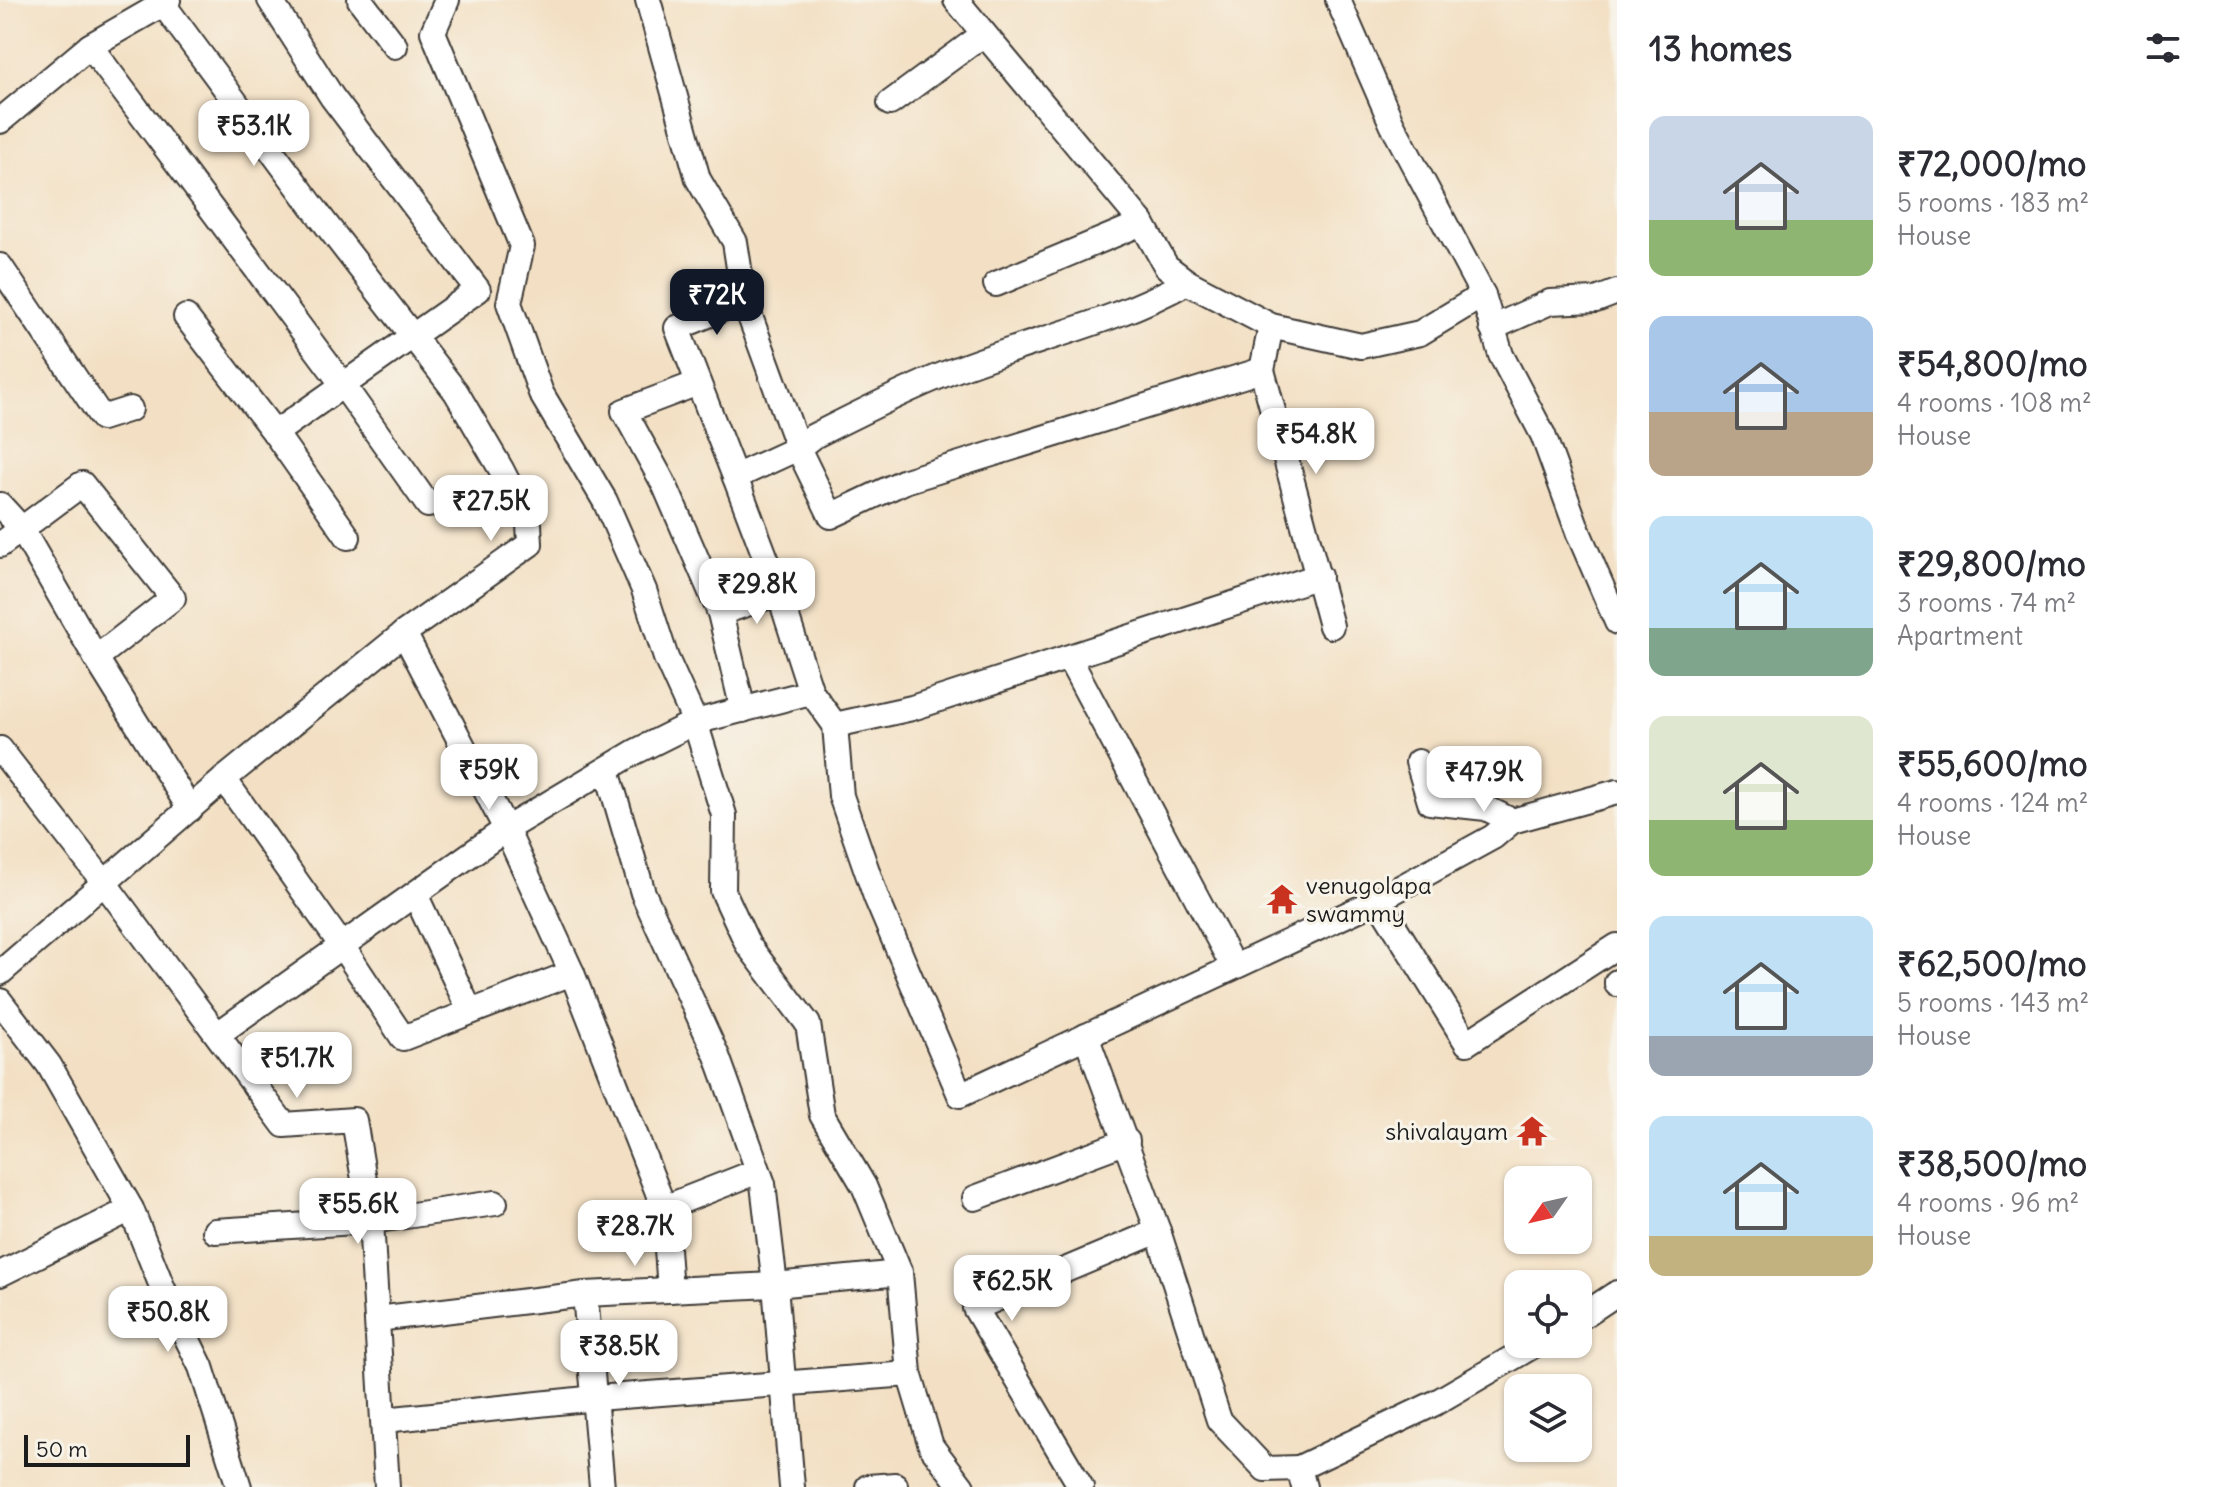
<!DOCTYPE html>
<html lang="en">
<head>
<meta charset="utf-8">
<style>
	:root { --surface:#fff; --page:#f2f2f3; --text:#2b2b33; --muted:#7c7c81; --accent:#111827 }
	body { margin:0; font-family:Delius,sans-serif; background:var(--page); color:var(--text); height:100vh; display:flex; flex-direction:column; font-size:30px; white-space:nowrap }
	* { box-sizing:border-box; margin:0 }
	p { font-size:26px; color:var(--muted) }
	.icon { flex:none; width:44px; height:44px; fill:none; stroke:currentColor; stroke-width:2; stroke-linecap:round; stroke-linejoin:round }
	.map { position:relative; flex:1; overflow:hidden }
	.details { display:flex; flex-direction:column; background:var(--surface); width:600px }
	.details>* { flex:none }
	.needle { width:52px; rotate:236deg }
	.tools { position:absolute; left:1504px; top:1166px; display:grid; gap:16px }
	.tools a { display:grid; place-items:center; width:88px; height:88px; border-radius:16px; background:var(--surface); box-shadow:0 2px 6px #0004; font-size:40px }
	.scale { position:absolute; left:24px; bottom:20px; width:166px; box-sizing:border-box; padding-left:8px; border:4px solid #1c1c1c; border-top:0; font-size:22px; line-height:28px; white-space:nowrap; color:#1c1c1c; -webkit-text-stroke:6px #f7f3e8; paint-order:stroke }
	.price { position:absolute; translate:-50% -68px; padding:0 18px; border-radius:16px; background:#fff; color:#222; font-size:26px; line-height:52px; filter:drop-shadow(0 2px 4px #0008) }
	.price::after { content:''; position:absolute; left:50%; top:48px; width:24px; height:18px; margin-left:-12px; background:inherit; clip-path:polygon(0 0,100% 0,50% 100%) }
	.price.on { background:var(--accent); color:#fff }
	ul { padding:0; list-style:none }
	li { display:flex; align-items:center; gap:24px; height:200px; padding:0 32px }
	li span { display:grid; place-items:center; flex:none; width:224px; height:160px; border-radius:16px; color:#555 }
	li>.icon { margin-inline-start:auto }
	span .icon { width:96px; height:96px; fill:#fffc; stroke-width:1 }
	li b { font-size:34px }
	h2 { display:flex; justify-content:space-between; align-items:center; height:96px; padding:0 32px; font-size:34px }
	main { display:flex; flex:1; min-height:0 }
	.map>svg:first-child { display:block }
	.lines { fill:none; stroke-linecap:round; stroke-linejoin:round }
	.street-casing { stroke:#3c3935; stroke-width:28 }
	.street { stroke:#fff; stroke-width:24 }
	.labels { text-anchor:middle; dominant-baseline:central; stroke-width:6; stroke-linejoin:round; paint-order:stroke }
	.poi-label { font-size:24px; fill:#1c1c1c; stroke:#f7f3e8; text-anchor:start }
</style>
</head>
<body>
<main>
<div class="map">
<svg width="1617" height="1487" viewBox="0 0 1617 1487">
	<rect width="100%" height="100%" fill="#f7f3e8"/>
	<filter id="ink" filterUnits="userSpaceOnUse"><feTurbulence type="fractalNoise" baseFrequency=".0125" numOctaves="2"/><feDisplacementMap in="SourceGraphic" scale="16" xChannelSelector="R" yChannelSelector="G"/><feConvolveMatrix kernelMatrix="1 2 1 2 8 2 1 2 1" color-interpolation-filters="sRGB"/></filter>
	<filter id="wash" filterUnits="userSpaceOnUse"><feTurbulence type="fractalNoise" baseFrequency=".006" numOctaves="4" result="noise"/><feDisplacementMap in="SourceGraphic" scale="32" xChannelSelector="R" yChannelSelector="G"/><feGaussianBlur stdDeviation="1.8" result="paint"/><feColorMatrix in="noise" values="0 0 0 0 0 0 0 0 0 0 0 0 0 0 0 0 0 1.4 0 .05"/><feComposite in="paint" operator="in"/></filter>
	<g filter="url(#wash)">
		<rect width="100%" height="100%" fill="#f3e0c4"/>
	</g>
	<g filter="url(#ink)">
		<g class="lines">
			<g class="street-casing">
				<g id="street">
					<polyline points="160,0 163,4 90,46 343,385 428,505"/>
					<polyline points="168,0 163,4 322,219 456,392 501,469 529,524 530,544 404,633 506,829 572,973 664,1208 670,1290"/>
					<polyline points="270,0 332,97 478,290 275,433"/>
					<polyline points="360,0 395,46"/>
					<polyline points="447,0 433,32 522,246 509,303 541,393 605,501 644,590 666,658 695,722 724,815 723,891 748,945 808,1024 822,1115 864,1186 900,1273 909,1373 931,1446 962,1487"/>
					<polyline points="648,0 698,179 735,242 744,300"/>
					<polyline points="956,0 1142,223 1166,266 1187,282 1271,326 1361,346 1420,333 1483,295"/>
					<polyline points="1338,0 1392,124 1483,295 1501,355 1543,435 1579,534 1617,622"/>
					<polyline points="890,103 984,34"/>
					<polyline points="0,121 90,46"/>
					<polyline points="0,266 102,418 130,409"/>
					<polyline points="996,284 1142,223"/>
					<polyline points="186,317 275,433 348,537"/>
					<polyline points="1271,326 1262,370 1331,626"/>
					<polyline points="1492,328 1550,302 1596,300 1617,292"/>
					<polyline points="1262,370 905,481 831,516 798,448 735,477 779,593 811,692 835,725 841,796 876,897 960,1095 1378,900 1467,1043 1617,946"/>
					<polyline points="698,383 624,411 665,486 720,613 743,710"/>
					<path d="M735,477L677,328L744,300L798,448L812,437C856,415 900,392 945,374C1025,341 1111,325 1187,282"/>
					<polyline points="0,505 21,528 96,658 190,809"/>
					<polyline points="0,545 82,484 173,598 96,658"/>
					<polyline points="720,613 779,593"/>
					<polyline points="1069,658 1233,966"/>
					<polyline points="835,725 912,708 1319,576"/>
					<polyline points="0,749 103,881 284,1125 354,1120 371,1221 387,1487"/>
					<polyline points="1418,762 1430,802 1486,808 1512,821"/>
					<polyline points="607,770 643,893 717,1056 763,1184 775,1285 792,1487"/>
					<polyline points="224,779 342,946 403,1038 572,973"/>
					<polyline points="415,894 470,1011"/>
					<polyline points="1378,900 1493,837 1512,821 1617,792"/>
					<polyline points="0,973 224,779 404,633"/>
					<polyline points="1617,982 1617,984"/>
					<polyline points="0,1001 49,1065 131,1209 163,1289 201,1367 239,1487"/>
					<polyline points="218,1034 506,829 635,752 695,722 811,692"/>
					<polyline points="1086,1036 1158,1231 1219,1420 1265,1469 1299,1468"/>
					<polyline points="975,1198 1127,1141"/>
					<polyline points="664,1208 758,1171"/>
					<polyline points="215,1231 371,1221 495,1203"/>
					<polyline points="0,1274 131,1209"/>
					<polyline points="585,1294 602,1487"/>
					<polyline points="377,1319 585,1294 775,1285 900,1273"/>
					<polyline points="1578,1319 1617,1293"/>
					<polyline points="384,1420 596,1398 909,1374"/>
					<polyline points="868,1487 895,1485"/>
					<polyline points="1081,1487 975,1308 1158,1231"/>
					<polyline points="1304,1487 1299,1468 1435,1403 1536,1344"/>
				</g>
			</g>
			<use href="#street" class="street"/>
		</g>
	</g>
	<defs>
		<g id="temple-bare" transform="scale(2.4)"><path d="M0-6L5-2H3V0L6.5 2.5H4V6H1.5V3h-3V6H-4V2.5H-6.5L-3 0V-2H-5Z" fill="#c8321e" stroke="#f7f3e8" stroke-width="2.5" paint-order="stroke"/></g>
	</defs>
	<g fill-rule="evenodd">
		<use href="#temple-bare" x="1282" y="899"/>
		<use href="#temple-bare" x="1532" y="1131"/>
	</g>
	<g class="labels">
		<g class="poi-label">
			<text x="1306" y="885">venugolapa<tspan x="1306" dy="28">swammy</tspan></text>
			<text x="1508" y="1131" text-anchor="end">shivalayam</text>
		</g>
	</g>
</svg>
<div class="tools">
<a><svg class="needle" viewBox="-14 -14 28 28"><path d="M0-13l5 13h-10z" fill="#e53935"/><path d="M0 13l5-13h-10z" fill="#7c7c81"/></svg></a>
<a><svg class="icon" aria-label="locate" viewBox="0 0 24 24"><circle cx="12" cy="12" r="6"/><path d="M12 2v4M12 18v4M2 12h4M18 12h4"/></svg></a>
<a><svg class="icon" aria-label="layers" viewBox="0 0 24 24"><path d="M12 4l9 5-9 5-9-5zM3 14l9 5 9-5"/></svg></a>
</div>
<div class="scale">50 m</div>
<b class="price" style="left:254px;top:168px">₹53.1K</b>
<b class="price on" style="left:717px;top:337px">₹72K</b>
<b class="price" style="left:1316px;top:476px">₹54.8K</b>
<b class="price" style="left:491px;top:543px">₹27.5K</b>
<b class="price" style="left:757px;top:626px">₹29.8K</b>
<b class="price" style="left:489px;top:812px">₹59K</b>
<b class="price" style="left:1484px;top:814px">₹47.9K</b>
<b class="price" style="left:297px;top:1100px">₹51.7K</b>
<b class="price" style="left:358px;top:1246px">₹55.6K</b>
<b class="price" style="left:635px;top:1268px">₹28.7K</b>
<b class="price" style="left:1012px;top:1323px">₹62.5K</b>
<b class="price" style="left:168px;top:1354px">₹50.8K</b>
<b class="price" style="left:619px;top:1388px">₹38.5K</b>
</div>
<section class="details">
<h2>13 homes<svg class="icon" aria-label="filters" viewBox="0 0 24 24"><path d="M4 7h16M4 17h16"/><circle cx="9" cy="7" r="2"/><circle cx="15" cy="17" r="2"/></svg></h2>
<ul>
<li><span style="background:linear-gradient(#c9d6e8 65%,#8fb573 0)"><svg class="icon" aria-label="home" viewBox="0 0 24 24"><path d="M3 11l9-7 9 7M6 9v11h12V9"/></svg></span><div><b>₹72,000/mo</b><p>5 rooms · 183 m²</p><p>House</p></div></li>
<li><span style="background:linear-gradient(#a9c7e8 60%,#b9a48a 0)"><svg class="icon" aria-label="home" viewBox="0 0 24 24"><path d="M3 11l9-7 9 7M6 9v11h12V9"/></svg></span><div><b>₹54,800/mo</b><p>4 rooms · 108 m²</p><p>House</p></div></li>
<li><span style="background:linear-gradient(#bfe0f5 70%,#7fa58c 0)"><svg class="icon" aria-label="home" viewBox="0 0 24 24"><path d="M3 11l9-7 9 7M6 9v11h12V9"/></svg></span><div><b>₹29,800/mo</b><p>3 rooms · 74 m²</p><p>Apartment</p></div></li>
<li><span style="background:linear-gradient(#dfe7d0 65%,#8fb573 0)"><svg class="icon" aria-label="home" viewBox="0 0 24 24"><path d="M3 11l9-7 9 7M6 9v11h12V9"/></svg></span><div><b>₹55,600/mo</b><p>4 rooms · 124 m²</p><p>House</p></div></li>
<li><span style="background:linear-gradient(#bfe0f5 75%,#9aa5b1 0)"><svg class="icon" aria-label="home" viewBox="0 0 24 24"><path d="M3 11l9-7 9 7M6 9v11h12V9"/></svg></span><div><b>₹62,500/mo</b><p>5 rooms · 143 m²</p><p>House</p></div></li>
<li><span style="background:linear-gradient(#bfe0f5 75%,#c2b280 0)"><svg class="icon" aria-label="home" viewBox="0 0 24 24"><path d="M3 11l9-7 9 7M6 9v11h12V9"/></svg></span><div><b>₹38,500/mo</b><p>4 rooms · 96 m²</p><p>House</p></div></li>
</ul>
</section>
</main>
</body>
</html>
